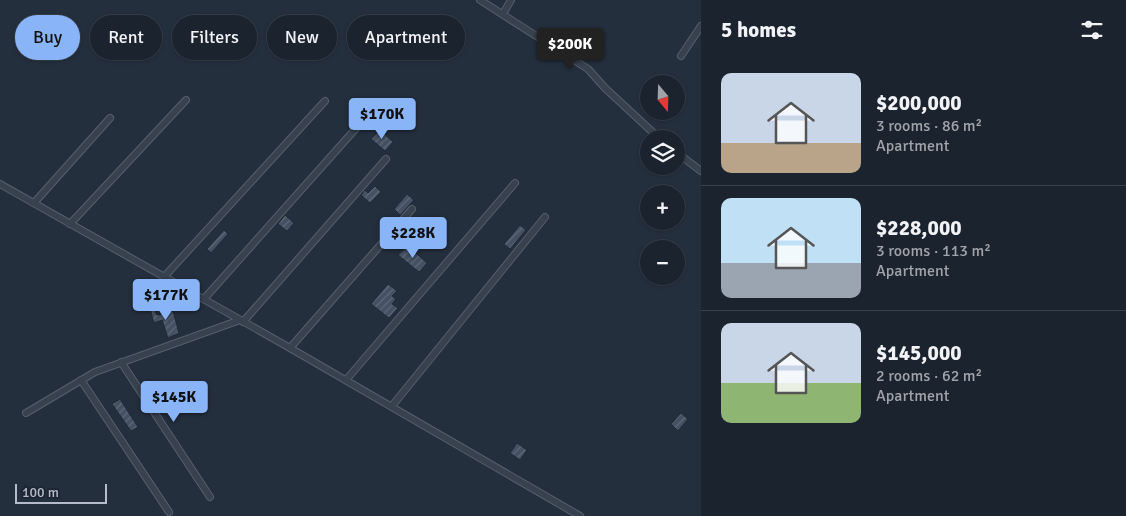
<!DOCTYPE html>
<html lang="en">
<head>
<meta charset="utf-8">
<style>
	:root { --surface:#1b232e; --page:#242b36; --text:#f1f3f6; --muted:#a0a4aa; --line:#39404a; --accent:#8ab4f8 }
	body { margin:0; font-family:Signika,sans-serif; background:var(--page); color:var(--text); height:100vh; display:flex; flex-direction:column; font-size:19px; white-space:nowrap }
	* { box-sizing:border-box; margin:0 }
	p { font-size:16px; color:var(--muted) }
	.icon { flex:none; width:28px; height:28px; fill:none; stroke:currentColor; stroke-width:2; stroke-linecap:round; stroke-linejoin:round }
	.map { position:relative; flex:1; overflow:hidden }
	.sheet { display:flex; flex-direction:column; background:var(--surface); width:425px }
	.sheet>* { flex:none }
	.banner { position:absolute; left:15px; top:15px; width:475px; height:45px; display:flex; gap:10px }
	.needle { width:32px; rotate:161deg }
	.buttons { position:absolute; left:640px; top:75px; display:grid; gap:10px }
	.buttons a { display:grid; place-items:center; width:45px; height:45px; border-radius:50%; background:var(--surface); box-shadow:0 1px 4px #0004,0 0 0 1px var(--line); font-size:25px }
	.scale { position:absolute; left:15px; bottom:12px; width:92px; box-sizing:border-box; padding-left:5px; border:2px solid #b4bcc9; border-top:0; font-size:14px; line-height:18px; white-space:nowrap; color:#b4bcc9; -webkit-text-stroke:4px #1d2633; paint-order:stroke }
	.price { position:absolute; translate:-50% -42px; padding:0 11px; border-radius:5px; background:var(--accent); color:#111; font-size:16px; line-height:32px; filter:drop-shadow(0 1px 2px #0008) }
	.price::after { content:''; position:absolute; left:50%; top:30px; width:15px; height:11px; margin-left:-8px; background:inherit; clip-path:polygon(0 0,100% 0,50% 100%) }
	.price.current { background:#222; color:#fff }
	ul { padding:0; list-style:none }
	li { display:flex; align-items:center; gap:15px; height:125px; padding:0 20px }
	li+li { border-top:1px solid var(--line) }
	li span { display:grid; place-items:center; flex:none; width:140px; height:100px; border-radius:10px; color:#555 }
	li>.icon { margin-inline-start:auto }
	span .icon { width:60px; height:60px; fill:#fffc; stroke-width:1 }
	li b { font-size:21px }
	h2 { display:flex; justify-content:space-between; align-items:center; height:60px; padding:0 20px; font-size:21px }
	.pill { padding:0 18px; border-radius:22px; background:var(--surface); box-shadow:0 1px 4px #0004,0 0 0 1px var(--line); font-size:18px; line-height:45px }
	.pill.current { background:var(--accent); color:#111 }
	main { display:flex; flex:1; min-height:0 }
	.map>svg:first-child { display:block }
	.building { fill:url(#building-hatch); stroke:#1f2835 }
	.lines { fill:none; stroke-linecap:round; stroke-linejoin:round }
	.street-casing { stroke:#565f6c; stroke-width:8 }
	.street { stroke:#38414e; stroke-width:6 }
</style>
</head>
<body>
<main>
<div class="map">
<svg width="701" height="516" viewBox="0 0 701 516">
	<defs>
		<pattern id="building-hatch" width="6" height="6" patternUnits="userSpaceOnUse" patternTransform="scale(1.25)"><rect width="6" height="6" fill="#455162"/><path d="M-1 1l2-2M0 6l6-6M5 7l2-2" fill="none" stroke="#5d6877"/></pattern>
	</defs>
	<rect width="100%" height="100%" fill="#242f3e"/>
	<g class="building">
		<polygon points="247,31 257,39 251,47 240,39"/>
		<polygon points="380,130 393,142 385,151 371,139"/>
		<polygon points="375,186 381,192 370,203 361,195 365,190 368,193"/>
		<polygon points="407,194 414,200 400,215 394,209"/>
		<polygon points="285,215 294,223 287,231 278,224"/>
		<polygon points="520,225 526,230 510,249 504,244"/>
		<polygon points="224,230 228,234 211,253 207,249"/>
		<polygon points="408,246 427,263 419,272 398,255"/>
		<polygon points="388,284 397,291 392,296 396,299 392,304 398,308 389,318 371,304"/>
		<polygon points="150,301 157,315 173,311 179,333 168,338 162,320 154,323 148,302"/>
		<polygon points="120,399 138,427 131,431 112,404"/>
		<polygon points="681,413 688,419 678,431 671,424"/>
		<polygon points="517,443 527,450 520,460 510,453"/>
	</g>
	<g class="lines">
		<g class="street-casing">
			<g id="street">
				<polyline points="480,0 588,69 605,88 660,139"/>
				<polyline points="503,14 511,0"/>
				<polyline points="681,56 701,26"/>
				<polyline points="676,152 701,171"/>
				<polyline points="0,184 290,348 580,516"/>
				<polyline points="34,203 110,118"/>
				<polyline points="70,224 186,100"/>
				<polyline points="164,277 325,101"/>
				<polyline points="204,299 375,107"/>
				<polyline points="243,322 386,159"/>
				<polyline points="290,348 412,209"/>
				<polyline points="121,362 210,497"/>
				<polyline points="81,380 169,512"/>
				<polyline points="346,380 515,183"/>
				<polyline points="392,406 545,217"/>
				<polyline points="26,413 95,372 240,320"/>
			</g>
		</g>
		<use href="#street" class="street"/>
	</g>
</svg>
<div class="buttons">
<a><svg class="needle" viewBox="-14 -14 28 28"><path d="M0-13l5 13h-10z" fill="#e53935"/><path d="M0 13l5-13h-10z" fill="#a0a4aa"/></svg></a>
<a><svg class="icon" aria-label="layers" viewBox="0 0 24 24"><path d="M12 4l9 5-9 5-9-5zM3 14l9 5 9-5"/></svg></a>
<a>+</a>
<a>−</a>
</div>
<div class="scale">100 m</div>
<b class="price current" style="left:570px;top:70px">$200K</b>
<b class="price" style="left:382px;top:140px">$170K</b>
<b class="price" style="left:413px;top:259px">$228K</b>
<b class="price" style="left:166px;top:321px">$177K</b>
<b class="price" style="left:174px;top:423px">$145K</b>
<div class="banner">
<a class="pill current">Buy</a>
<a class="pill">Rent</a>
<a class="pill">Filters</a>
<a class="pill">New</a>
<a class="pill">Apartment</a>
</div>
</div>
<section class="sheet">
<h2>5 homes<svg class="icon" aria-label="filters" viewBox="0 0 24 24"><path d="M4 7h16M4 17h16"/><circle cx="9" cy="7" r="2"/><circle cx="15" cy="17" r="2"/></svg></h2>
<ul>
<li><span style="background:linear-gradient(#c9d6e8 70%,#b9a48a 0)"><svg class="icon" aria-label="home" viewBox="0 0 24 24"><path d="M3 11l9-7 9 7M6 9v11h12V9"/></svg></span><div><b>$200,000</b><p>3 rooms · 86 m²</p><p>Apartment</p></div></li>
<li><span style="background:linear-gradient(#bfe0f5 65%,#9aa5b1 0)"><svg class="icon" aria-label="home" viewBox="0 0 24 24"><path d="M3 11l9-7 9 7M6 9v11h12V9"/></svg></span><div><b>$228,000</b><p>3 rooms · 113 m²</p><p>Apartment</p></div></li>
<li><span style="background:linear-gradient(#c9d6e8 60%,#8fb573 0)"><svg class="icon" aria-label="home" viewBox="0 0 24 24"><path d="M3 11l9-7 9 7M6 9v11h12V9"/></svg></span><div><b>$145,000</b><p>2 rooms · 62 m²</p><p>Apartment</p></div></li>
</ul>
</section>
</main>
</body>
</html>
